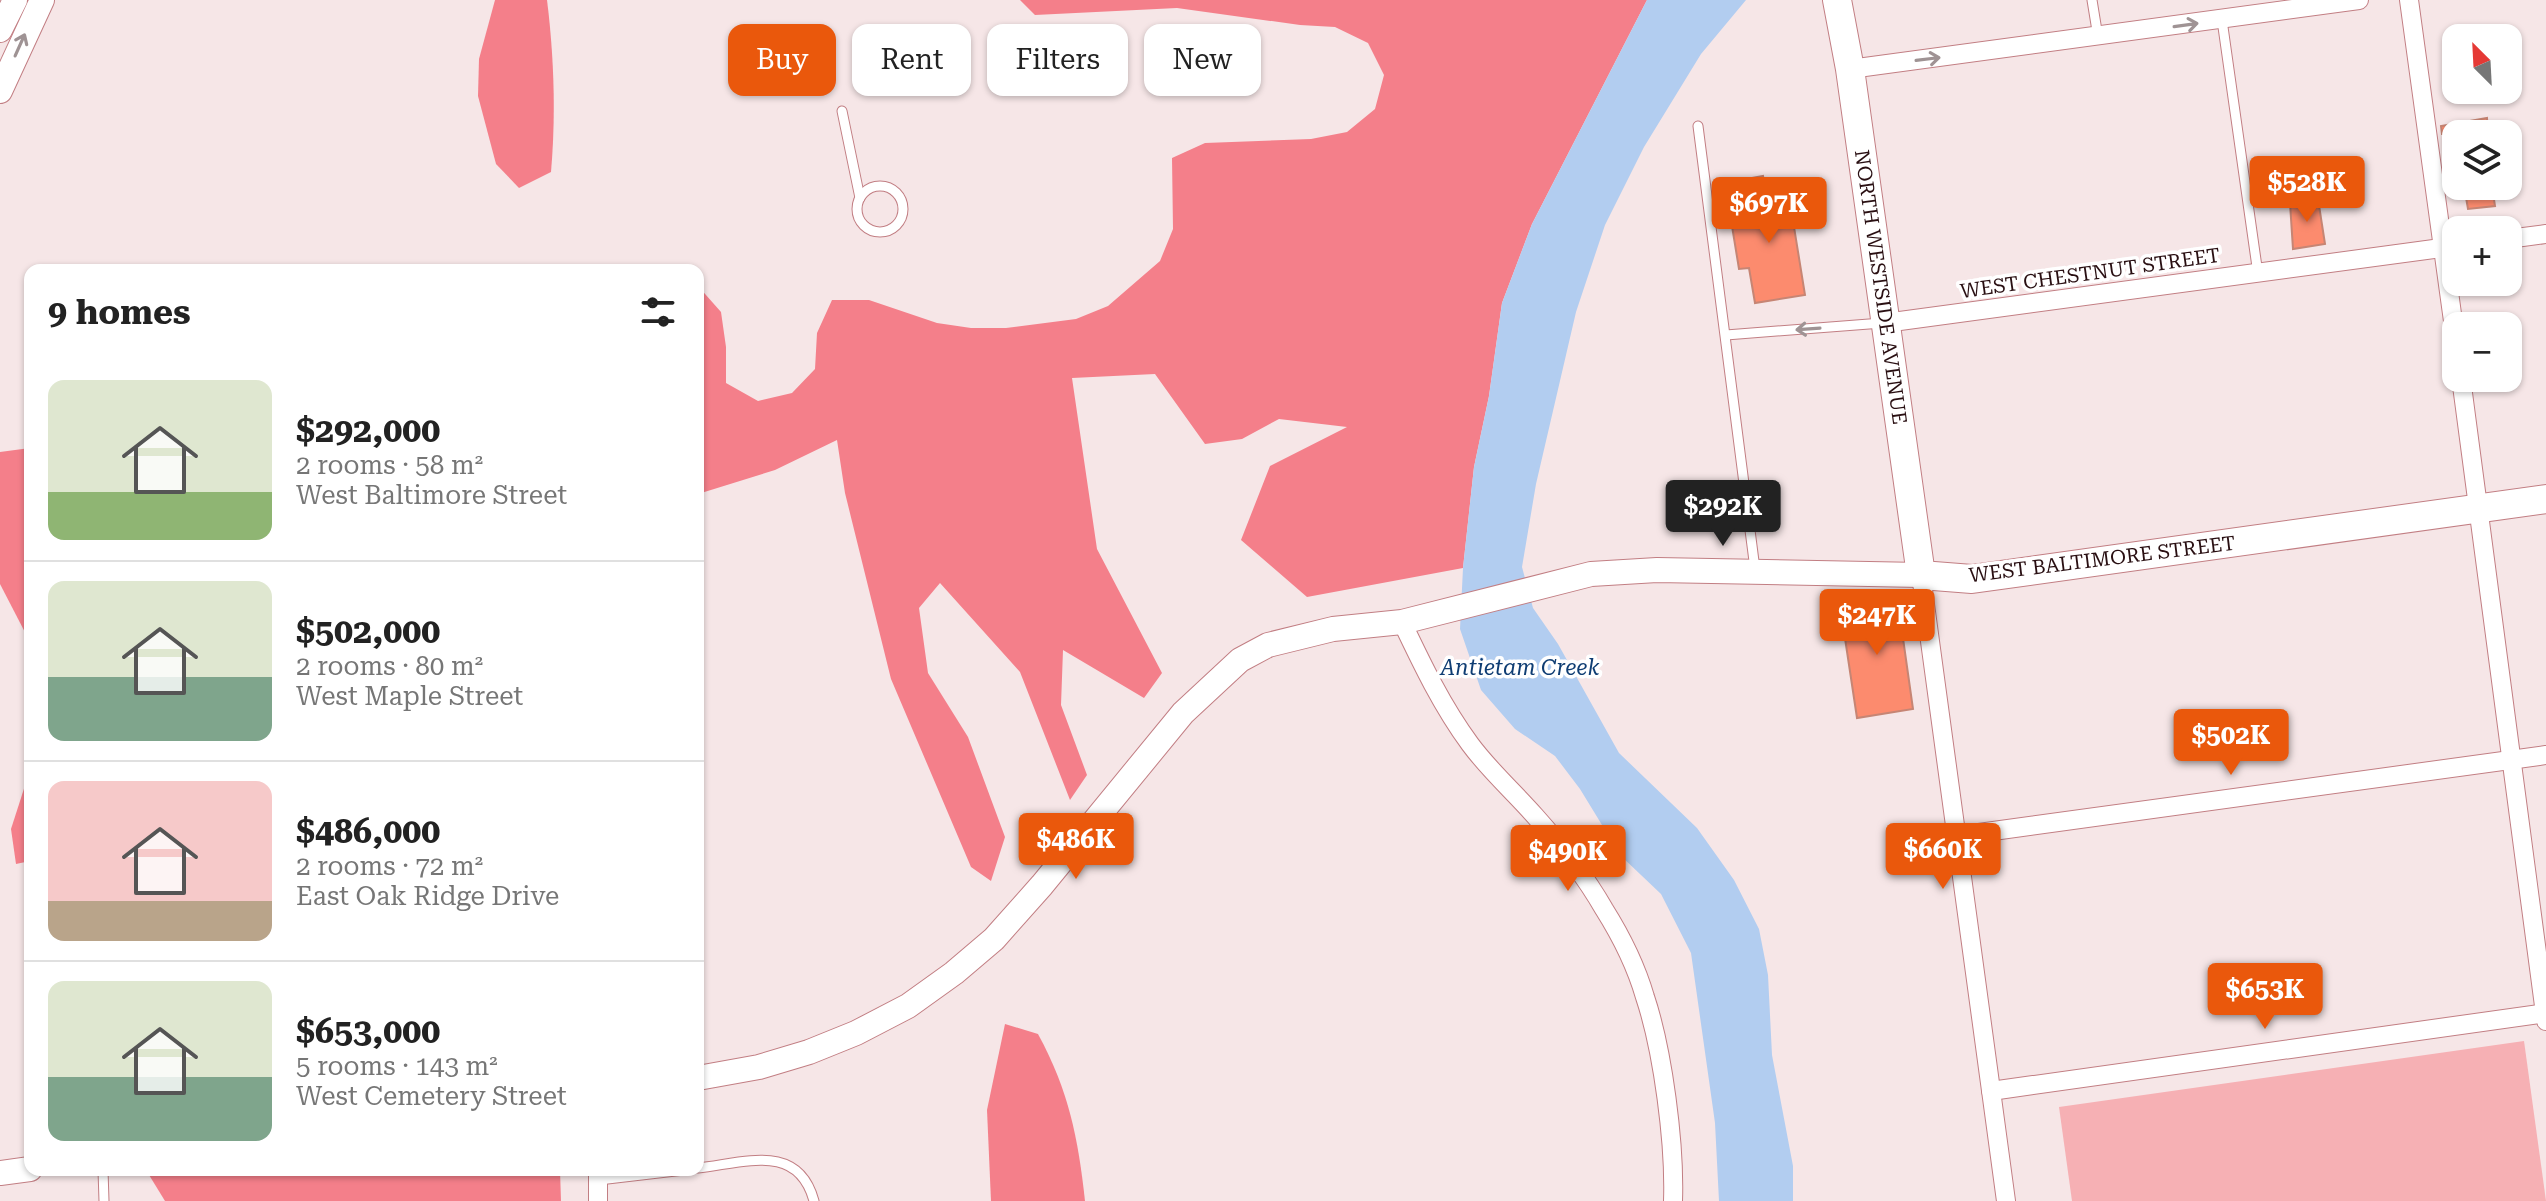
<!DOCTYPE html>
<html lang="en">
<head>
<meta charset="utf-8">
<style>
	:root { --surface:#fff; --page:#f2f2f2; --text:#222; --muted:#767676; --line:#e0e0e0; --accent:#ea580c }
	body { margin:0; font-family:"Roboto Serif",serif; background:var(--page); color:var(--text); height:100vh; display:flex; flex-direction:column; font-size:30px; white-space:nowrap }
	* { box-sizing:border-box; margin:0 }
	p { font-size:26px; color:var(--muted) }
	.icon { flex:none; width:44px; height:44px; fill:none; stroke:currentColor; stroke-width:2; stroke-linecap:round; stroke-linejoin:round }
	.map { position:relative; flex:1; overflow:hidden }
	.panel { position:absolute; left:24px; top:264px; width:680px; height:912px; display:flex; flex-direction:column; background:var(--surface); border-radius:16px; box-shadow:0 2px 6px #0004 }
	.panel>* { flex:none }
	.guide { position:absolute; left:728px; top:24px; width:760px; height:72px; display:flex; gap:16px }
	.needle { width:52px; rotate:336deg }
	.buttons { position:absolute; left:2442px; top:24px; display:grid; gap:16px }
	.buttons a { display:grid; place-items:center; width:80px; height:80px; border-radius:16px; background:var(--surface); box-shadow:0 2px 6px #0004; font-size:40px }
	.price { position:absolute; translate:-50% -68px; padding:0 18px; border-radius:8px; background:var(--accent); color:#fff; font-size:26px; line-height:52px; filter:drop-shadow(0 2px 4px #0008) }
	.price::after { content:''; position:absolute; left:50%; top:48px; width:24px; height:18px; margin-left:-12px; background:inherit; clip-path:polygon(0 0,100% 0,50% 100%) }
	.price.on { background:#222; color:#fff }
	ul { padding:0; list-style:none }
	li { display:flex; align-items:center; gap:24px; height:200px; padding:0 24px }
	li+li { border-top:2px solid var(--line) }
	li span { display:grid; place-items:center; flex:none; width:224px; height:160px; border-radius:16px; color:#555 }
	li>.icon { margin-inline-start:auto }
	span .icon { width:96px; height:96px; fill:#fffc; stroke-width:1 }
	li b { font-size:34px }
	h2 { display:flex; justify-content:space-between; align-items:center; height:96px; padding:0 24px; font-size:34px }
	.pill { padding:0 28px; border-radius:16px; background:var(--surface); box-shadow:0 2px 6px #0004; font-size:28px; line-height:72px }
	.pill.on { background:var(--accent); color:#fff }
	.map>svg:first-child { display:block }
	.green { fill:#f6b0b4 }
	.forest { fill:#f47f8a }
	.water { fill:#b2cdf0 }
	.building { fill:#fc8b6e; stroke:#c68574; stroke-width:2 }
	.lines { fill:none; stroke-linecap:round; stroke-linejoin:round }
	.lane-casing { stroke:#c27e83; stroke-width:11 }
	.street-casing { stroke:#c27e83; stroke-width:20 }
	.secondary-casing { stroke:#c27e83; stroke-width:26 }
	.primary-casing { stroke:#c27e83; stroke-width:30 }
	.lane { stroke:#fff; stroke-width:9 }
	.street { stroke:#fff; stroke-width:18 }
	.secondary { stroke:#fff; stroke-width:24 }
	.primary { stroke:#fff; stroke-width:28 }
	.oneway { stroke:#9f9394 }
	.labels { text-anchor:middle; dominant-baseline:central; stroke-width:7; stroke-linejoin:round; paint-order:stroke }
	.street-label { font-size:20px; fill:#290f12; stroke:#fff }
	.water-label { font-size:22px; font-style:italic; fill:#0f3d73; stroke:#fff }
</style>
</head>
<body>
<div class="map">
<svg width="2546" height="1201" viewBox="0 0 2546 1201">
	<rect width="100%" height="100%" fill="#f6e6e7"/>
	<polygon class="green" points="2524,1041 2546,1201 2072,1201 2059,1107"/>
	<g class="forest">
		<path d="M495,0H547C554,56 556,115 551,172L519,188L496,164L478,96L479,59Z"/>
		<polygon points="1020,0 1647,0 1532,224 1502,303 1489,396 1474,467 1463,568 1307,597 1241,540 1270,466 1347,427 1279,419 1242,439 1205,444 1155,374 1072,378 1097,549 1162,673 1144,698 1063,650 1061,705 1087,775 1070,800 1020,672 940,583 919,608 928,673 968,737 1005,837 991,881 971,867 891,679 845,493 837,440 775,470 698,494 698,286 721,312 726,347 726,383 758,401 792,393 815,369 817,333 832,300 869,300 937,323 971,328 1006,328 1076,319 1108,306 1160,261 1173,229 1172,158 1205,143 1311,139 1347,132 1375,109 1384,75 1368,43 1335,27 1300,25 1177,8 1035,15"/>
		<polygon points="30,448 30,642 0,584 0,452"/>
		<polygon points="30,770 30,861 16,864 11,829"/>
		<path d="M1005,1024L1038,1034C1069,1091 1078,1138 1085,1201H991L987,1110Z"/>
		<polygon points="146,1170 560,1170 561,1201 165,1201"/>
	</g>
	<polygon class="water" points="1647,0 1746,0 1701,54 1644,147 1605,225 1576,312 1536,484 1522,567 1533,608 1558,644 1619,753 1697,828 1734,880 1759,929 1768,975 1772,1055 1793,1166 1793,1201 1719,1201 1715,1123 1691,953 1661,894 1621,856 1580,789 1555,756 1515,729 1481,690 1460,629 1463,568 1474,467 1489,396 1502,303 1532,224"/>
	<g class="building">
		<polygon points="2487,118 2488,134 2442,134 2441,126"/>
		<polygon points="1763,176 1767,199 1789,196 1805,295 1755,303 1749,268 1739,269 1732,226 1748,223 1741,180"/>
		<polygon points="2464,186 2492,186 2495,206 2468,209"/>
		<polygon points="2318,199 2325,244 2293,249 2290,203"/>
		<polygon points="1897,596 1913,709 1857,718 1840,605"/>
	</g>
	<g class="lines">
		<g class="lane-casing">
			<g id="lane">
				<polyline points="2092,0 2098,37"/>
				<polyline points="2222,20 2258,274"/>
				<polyline points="842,111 860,198"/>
				<polyline points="1698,126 1755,569"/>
				<circle cx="880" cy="209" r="23"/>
				<polyline points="1726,335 1882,323"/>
				<path d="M698,1168C744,1163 798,1142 814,1201"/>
				<polyline points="103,1170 104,1201"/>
				<polyline points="599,1180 684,1170"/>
			</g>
		</g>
		<g class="street-casing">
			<g id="street">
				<polyline points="2409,0 2456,343"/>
				<polyline points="1850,69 2359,0"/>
				<polyline points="2508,239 2546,234"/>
				<polyline points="1885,323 2456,246"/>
				<polyline points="2461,378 2546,1021"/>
				<polyline points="1921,575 2006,1201"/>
				<path d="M1402,622C1422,664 1442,706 1470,744C1489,770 1514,792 1535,816C1560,844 1585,876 1604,909C1621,936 1636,966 1645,997C1663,1051 1675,1144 1673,1201"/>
				<polyline points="1957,836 2546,755"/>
				<polyline points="1991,1091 2546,1013"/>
				<polyline points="598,1201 598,1170"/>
			</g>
		</g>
		<g class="secondary-casing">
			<g id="secondary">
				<polyline points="0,30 15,0"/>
				<polyline points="0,91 42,0"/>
				<polyline points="698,1078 759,1067 809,1052 856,1033 908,1006 954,973 994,939 1042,885 1183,713 1240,660 1268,645 1333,629 1402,622 1591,574 1657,570 1921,575"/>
				<polyline points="0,1173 30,1169"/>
			</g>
		</g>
		<g class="primary-casing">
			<polyline id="primary" points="1837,0 1850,69 1921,575 1972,579 2546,499"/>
		</g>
		<use href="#lane" class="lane"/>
		<use href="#street" class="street"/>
		<use href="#secondary" class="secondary"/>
		<use href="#primary" class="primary"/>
	</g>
	<defs><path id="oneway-shaft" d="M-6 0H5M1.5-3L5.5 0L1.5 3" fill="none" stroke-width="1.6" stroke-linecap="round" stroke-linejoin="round" transform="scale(2)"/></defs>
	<g class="oneway">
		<use href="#oneway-shaft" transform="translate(2186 25) rotate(-8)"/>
		<use href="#oneway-shaft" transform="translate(20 45) rotate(-66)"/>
		<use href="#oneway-shaft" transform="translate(1928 59) rotate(-7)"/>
		<use href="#oneway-shaft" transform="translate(1808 329) rotate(176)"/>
	</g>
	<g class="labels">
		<g class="street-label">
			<text transform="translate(2090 273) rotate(-8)">WEST CHESTNUT STREET</text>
			<text transform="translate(1881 287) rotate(82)">NORTH WESTSIDE AVENUE</text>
			<text transform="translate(2102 559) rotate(-7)">WEST BALTIMORE STREET</text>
		</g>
		<g class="water-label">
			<text x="1520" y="667">Antietam Creek</text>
		</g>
	</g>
</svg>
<div class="buttons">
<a><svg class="needle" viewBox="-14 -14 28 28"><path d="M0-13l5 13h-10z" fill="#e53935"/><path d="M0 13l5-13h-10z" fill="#767676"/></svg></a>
<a><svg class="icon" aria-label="layers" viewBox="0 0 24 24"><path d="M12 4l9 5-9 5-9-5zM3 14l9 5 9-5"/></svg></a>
<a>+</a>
<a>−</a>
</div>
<b class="price" style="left:2307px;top:224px">$528K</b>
<b class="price" style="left:1769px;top:245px">$697K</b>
<b class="price on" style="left:1723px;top:548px">$292K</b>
<b class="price" style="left:1877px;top:657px">$247K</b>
<b class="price" style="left:2231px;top:777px">$502K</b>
<b class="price" style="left:1076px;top:881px">$486K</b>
<b class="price" style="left:1943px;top:891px">$660K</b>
<b class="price" style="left:1568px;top:893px">$490K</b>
<b class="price" style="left:2265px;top:1031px">$653K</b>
<div class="guide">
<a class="pill on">Buy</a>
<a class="pill">Rent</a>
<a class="pill">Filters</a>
<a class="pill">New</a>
</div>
<section class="panel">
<h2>9 homes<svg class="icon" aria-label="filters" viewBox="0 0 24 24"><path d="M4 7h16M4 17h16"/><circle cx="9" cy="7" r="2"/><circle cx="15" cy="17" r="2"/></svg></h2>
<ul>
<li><span style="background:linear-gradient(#dfe7d0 70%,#8fb573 0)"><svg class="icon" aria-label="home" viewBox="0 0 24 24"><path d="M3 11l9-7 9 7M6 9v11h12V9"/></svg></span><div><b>$292,000</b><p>2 rooms · 58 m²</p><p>West Baltimore Street</p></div></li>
<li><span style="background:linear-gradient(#dfe7d0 60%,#7fa58c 0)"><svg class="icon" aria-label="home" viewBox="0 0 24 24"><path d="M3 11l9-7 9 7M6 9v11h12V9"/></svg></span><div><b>$502,000</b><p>2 rooms · 80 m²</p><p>West Maple Street</p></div></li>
<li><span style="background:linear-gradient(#f6c9c9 75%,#b9a48a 0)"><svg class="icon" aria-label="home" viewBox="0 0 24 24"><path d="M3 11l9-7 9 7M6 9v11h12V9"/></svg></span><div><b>$486,000</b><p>2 rooms · 72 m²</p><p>East Oak Ridge Drive</p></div></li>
<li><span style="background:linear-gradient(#dfe7d0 60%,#7fa58c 0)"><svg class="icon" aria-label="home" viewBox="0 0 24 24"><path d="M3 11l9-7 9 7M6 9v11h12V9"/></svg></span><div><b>$653,000</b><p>5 rooms · 143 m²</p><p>West Cemetery Street</p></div></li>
</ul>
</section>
</div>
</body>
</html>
